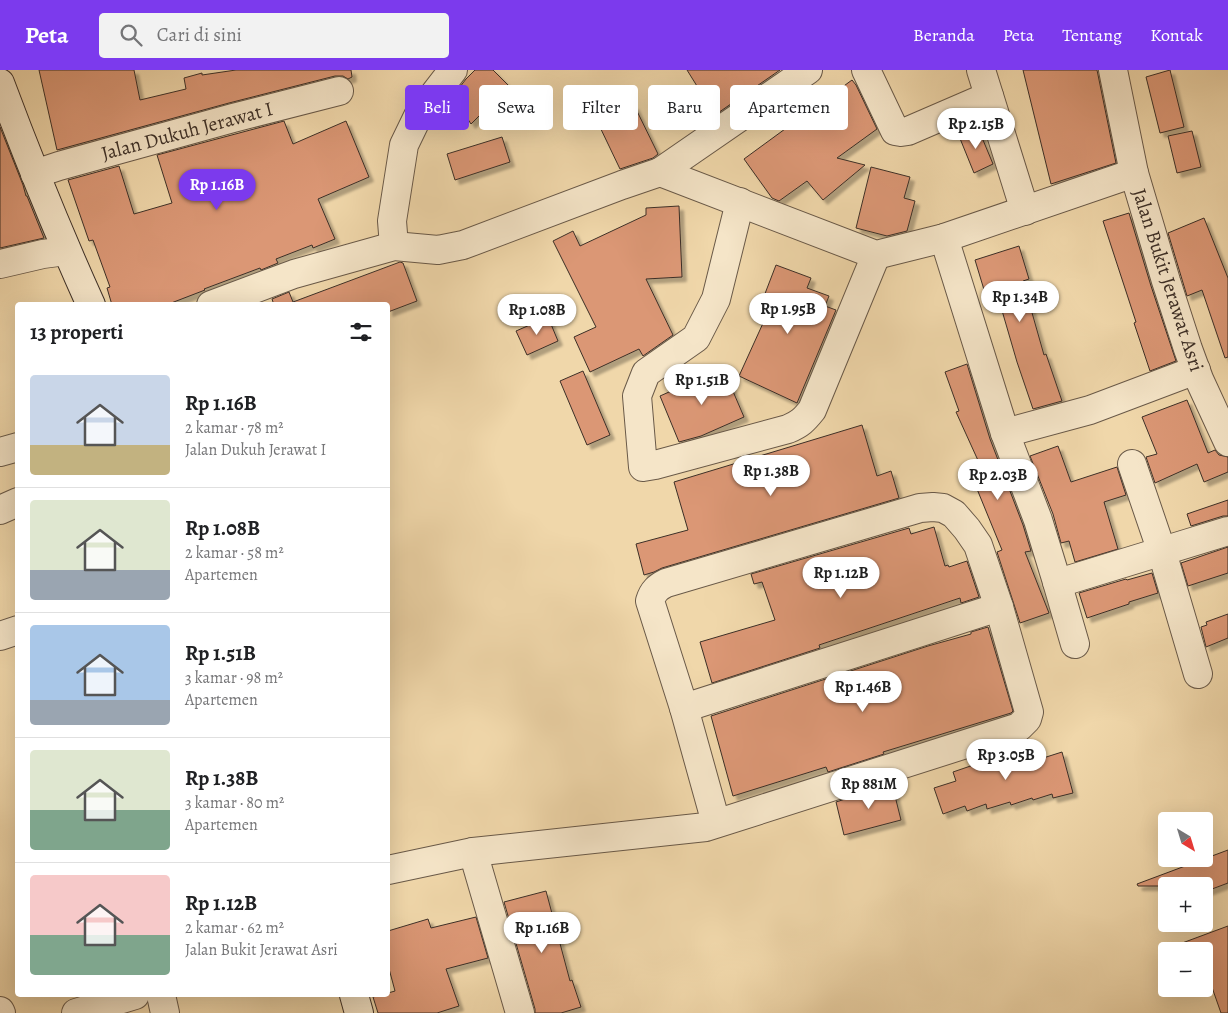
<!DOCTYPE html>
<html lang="id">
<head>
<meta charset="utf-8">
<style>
	:root { --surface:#fff; --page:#f2f2f2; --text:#202124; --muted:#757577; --line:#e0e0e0; --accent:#7c3aed }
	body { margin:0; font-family:Alegreya,serif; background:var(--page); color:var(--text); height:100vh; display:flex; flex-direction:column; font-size:19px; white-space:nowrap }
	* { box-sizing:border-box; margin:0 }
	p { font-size:16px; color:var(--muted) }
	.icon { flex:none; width:28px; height:28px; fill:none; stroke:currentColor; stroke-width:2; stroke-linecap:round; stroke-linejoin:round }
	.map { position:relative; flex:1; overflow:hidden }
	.side { position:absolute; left:15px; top:232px; width:375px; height:695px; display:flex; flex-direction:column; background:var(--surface); border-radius:5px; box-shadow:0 5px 20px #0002 }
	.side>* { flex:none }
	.top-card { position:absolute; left:405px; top:15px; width:475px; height:45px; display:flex; gap:10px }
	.needle { width:32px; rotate:142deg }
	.buttons { position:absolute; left:1158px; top:742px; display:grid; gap:10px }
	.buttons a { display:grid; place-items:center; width:55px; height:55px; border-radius:5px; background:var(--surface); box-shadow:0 5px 20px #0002; font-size:25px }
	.price { position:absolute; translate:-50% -42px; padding:0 11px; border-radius:18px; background:#fff; color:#222; font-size:16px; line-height:32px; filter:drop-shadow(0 1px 2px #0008) }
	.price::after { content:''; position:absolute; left:50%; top:30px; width:15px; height:11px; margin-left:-8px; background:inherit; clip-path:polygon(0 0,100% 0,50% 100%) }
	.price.selected { background:var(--accent); color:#fff }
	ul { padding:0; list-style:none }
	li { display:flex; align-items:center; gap:15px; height:125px; padding:0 15px }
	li+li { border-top:1px solid var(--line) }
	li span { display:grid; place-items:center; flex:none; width:140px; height:100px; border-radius:5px; color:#555 }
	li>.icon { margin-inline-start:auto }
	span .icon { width:60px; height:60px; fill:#fffc; stroke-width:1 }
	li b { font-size:21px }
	h2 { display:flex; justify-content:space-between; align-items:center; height:60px; padding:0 15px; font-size:21px }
	.tag { padding:0 18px; border-radius:5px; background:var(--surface); box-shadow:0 5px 20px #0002; font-size:18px; line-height:45px }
	.tag.selected { background:var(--accent); color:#fff }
	header { display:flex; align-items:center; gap:30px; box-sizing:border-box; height:70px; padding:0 25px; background:var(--accent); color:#fff }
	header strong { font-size:24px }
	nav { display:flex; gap:28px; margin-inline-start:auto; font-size:18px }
	.search { width:350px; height:45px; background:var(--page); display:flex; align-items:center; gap:12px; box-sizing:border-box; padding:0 18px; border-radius:5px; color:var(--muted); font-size:19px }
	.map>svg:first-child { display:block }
	.building { fill:#db9774; stroke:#3c2f27; filter:url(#shadow) }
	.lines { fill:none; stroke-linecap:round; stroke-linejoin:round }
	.street-casing { stroke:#695948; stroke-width:30 }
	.secondary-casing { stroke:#3c2f27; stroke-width:30 }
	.street { stroke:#f5e5c8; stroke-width:28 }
	.secondary { stroke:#f5e5c8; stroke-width:28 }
	.labels { text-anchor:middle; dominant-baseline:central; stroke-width:4; stroke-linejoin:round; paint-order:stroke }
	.street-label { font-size:20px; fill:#3c2f27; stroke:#f5e5c8 }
</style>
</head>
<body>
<header>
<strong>Peta</strong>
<div class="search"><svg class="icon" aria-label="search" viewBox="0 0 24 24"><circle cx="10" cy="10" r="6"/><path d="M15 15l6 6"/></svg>Cari di sini</div>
<nav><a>Beranda</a><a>Peta</a><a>Tentang</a><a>Kontak</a></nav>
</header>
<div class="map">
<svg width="1228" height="943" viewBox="0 0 1228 943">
	<defs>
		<filter id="shadow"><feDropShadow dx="4.5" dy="4.5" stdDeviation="1" flood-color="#0004"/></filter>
	</defs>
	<rect width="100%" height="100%" fill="#f0d7aa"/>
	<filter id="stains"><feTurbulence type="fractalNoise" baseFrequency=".004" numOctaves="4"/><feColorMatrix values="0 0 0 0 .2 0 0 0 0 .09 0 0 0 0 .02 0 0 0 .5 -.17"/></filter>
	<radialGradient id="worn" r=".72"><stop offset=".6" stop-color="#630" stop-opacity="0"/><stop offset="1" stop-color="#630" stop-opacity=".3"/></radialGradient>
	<g class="building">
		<polygon points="39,0 134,0 140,30 186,19 184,8 202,3 202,5 236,0 351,0 352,7 348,9 343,6 335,6 229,33 57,80"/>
		<polygon points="475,0 493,0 509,16 471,54 453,26 466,9"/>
		<polygon points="687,0 780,0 715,45"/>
		<polygon points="1023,0 1097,0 1116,93 1051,114"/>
		<polygon points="1170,0 1184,57 1160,63 1146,7"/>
		<polygon points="852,10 856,15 877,59 837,88 865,95 823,130 807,111 779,131 772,128 744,89"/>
		<polygon points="634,35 658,84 653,88 620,99 598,53"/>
		<polygon points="284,51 293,74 346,51 369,107 318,129 335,169 313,178 312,175 276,189 278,193 261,200 260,198 204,219 205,220 166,235 112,235 107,218 110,217 93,170 89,171 68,110 119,96 134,144 172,133 157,85"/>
		<polygon points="0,57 23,115 26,126 27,126 44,168 0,178"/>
		<polygon points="978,58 993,94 974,103 959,66"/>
		<polygon points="1192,61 1201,97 1177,103 1168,66"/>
		<polygon points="502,67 510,92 455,110 447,84"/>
		<polygon points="871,97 910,107 904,128 915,131 907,161 887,166 856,158"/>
		<polygon points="679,136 682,207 646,209 673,265 643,286 639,279 590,302 574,267 596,257 553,171 573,161 580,176 646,145 646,138"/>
		<polygon points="1129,143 1151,216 1176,291 1150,301 1134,253 1136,252 1103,151"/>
		<polygon points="1204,148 1228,208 1228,287 1225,288 1202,220 1187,226 1168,163"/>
		<polygon points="1019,176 1029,209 1023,211 1044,285 1046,284 1062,331 1033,339 1017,292 996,220 985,223 975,190"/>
		<polygon points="400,192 403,193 417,231 388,242 388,235 274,235 272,229 289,222 293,232"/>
		<polygon points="776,195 811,208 807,218 829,226 825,236 836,240 797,333 739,306 764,251 756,247"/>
		<polygon points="548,247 558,271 527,285 516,261"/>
		<polygon points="967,294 990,369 1023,455 1031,481 1025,482 1049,543 1020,553 997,482 1002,480 970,402 981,397 956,342 959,341 945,302"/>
		<polygon points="723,298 744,347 701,366 679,372 660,326"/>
		<polygon points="583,301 610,365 587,375 560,311"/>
		<polygon points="1187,330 1208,383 1215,380 1219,385 1228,387 1228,402 1204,412 1197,394 1155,413 1146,387 1157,384 1142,347"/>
		<polygon points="862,355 877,406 891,401 899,428 662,498 654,502 644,505 636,474 688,460 674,412"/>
		<polygon points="1058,376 1071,412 1117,397 1126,425 1104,432 1118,479 1075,492 1069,471 1061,473 1053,444 1030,386"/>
		<polygon points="1228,430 1228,446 1223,446 1191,456 1187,444"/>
		<polygon points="934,457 945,496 948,495 949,497 967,491 979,527 961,533 960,528 819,575 820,578 712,613 700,572 775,550 762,512 754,514 751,504 909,458 911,464"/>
		<polygon points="1228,477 1228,503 1188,516 1181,493"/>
		<polygon points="1152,503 1158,523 1129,532 1129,534 1087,548 1079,523 1126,509 1127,510"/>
		<polygon points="1228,544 1228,568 1206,577 1201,557 1207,555 1206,552"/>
		<polygon points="988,557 1013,641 1011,643 883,682 884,684 828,702 826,697 733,726 711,646 928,576 971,564 971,562"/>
		<polygon points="1023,678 1024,682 1036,678 1040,689 1062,682 1073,723 1053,728 1052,724 1033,730 1032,728 1011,735 1010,732 987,739 986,734 967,741 965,736 943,744 934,718 956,711 953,702"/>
		<polygon points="892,714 901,750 844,765 836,732"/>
		<polygon points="1228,780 1228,813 1204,822 1204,816 1138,816 1137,814"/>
		<polygon points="546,821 570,911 572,910 581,937 561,943 535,943 535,939 504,832"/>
		<polygon points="476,847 488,888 446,899 459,936 437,943 378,943 373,927 381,925 388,925 388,923 395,921 388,895 388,861 428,849 431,858"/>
		<polygon points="1228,856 1228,943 1221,943 1208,906 1204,908 1204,881 1166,881 1166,879"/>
	</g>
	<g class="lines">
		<g class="street-casing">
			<g id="street">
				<polyline points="866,0 895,61 901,62 908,61 989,26"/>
				<polyline points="981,0 1025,141"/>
				<polyline points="1113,0 1134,103 1166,211 1188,279 1199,309 1228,372"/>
				<polyline points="660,102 808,0"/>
				<polyline points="35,104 59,96 233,48 339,21"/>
				<path d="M740,132L716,229L696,268L646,303L637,326L643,397L655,395L788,359C800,354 804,350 812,340L876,185"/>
				<polyline points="944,168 1005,363 1038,450 1057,512 1065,511 1228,461"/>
				<polyline points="394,176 392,151 404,75 419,44 453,0"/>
				<polyline points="0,194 43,184 66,181"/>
				<polyline points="211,235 294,204 394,176 438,180 463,175 622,115 660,102 876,185 944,168 1134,103"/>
				<polyline points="1005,363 1090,340 1196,300"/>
				<polyline points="0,382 18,377"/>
				<polyline points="1132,394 1162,482 1198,604"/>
				<polyline points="0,440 18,432"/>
				<polyline points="1057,512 1075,574"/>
				<polyline points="0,566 18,560"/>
				<polyline points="684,638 999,537"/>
				<polyline points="473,782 520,943"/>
				<path d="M388,800L473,782L706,757L1019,657L1027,649L1029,642L999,537L978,475L967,459L954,444L943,438L933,437L920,438L666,513C658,517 653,521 650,531L684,638L716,753"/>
				<polyline points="161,925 165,943"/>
				<polyline points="0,941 1,943"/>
				<polyline points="76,943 135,925"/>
			</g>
		</g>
		<g class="secondary-casing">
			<g id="secondary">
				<path d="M0,13C28,88 58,162 91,235"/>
				<polyline points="354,925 359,943"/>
			</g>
		</g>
		<use href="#street" class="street"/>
		<use href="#secondary" class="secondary"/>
	</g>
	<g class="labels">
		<g class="street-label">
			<text transform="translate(187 61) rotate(-15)">Jalan Dukuh Jerawat I</text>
			<text transform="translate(1168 210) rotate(72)">Jalan Bukit Jerawat Asri</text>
		</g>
	</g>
	<rect width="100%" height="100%" filter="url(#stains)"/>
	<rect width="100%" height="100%" fill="url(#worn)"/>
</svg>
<div class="buttons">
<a><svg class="needle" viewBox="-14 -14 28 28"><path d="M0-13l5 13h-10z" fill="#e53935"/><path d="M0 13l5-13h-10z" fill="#757577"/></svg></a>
<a>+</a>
<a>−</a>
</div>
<b class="price" style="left:976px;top:80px">Rp 2.15B</b>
<b class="price selected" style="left:217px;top:141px">Rp 1.16B</b>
<b class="price" style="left:1020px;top:253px">Rp 1.34B</b>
<b class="price" style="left:788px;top:265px">Rp 1.95B</b>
<b class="price" style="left:537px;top:266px">Rp 1.08B</b>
<b class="price" style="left:702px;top:336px">Rp 1.51B</b>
<b class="price" style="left:771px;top:427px">Rp 1.38B</b>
<b class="price" style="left:998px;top:431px">Rp 2.03B</b>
<b class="price" style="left:841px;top:529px">Rp 1.12B</b>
<b class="price" style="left:863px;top:643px">Rp 1.46B</b>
<b class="price" style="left:1006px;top:711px">Rp 3.05B</b>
<b class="price" style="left:869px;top:740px">Rp 881M</b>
<b class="price" style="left:542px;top:884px">Rp 1.16B</b>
<div class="top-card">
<a class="tag selected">Beli</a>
<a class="tag">Sewa</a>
<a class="tag">Filter</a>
<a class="tag">Baru</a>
<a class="tag">Apartemen</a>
</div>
<section class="side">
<h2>13 properti<svg class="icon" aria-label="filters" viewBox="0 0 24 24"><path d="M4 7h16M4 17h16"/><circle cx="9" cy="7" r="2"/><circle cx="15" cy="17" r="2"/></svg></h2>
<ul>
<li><span style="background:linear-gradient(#c9d6e8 70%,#c2b280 0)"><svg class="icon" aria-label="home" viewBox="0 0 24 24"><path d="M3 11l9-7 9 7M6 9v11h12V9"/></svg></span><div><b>Rp 1.16B</b><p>2 kamar · 78 m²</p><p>Jalan Dukuh Jerawat I</p></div></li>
<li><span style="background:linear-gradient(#dfe7d0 70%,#9aa5b1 0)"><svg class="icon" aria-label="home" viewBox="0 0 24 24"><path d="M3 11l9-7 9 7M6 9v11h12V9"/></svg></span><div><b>Rp 1.08B</b><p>2 kamar · 58 m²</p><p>Apartemen</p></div></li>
<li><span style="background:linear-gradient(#a9c7e8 75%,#9aa5b1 0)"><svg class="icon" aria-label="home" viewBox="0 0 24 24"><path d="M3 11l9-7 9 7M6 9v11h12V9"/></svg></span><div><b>Rp 1.51B</b><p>3 kamar · 98 m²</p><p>Apartemen</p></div></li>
<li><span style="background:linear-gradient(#dfe7d0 60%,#7fa58c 0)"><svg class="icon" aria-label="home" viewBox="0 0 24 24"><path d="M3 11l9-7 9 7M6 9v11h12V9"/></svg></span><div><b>Rp 1.38B</b><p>3 kamar · 80 m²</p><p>Apartemen</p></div></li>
<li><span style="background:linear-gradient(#f6c9c9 60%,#7fa58c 0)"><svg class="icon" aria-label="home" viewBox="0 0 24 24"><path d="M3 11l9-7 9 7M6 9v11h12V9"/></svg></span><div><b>Rp 1.12B</b><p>2 kamar · 62 m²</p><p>Jalan Bukit Jerawat Asri</p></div></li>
</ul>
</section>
</div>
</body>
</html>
